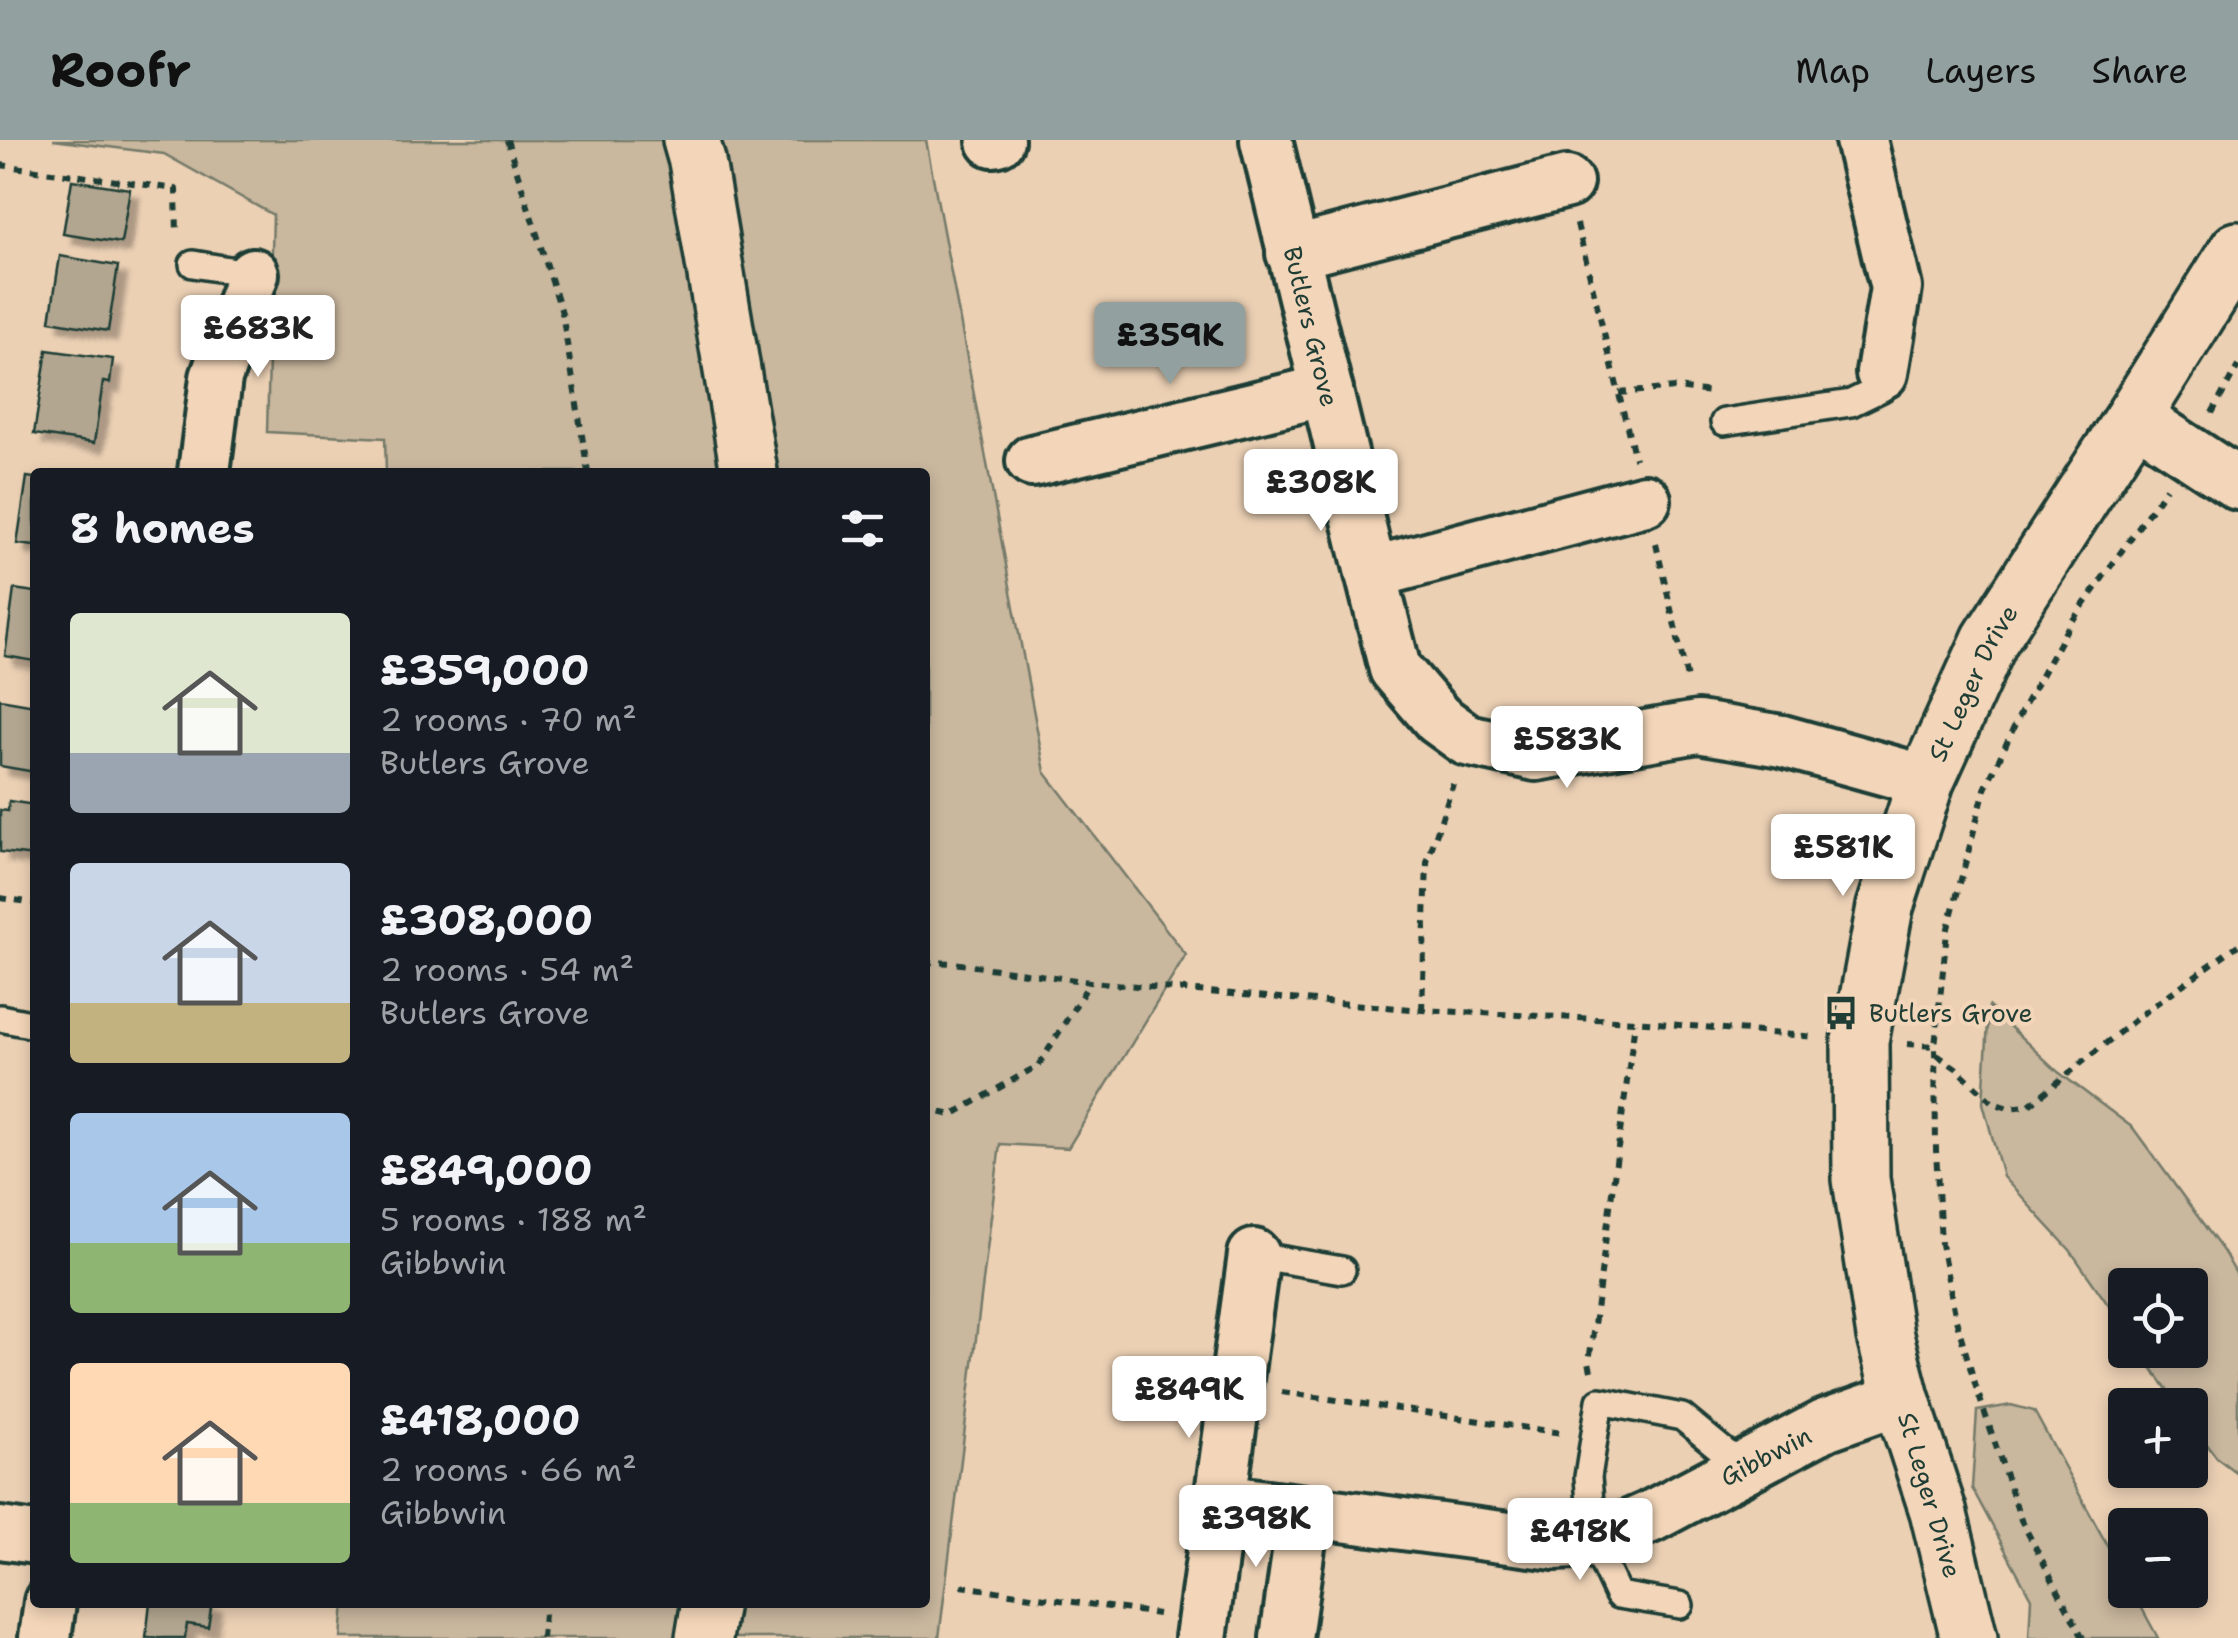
<!DOCTYPE html>
<html lang="en">
<head>
<meta charset="utf-8">
<style>
	:root { --surface:#171b24; --page:#242831; --text:#f1f3f6; --muted:#9ea1a6; --accent:#92a19f }
	body { margin:0; font-family:"Shantell Sans",sans-serif; background:var(--page); color:var(--text); height:100vh; display:flex; flex-direction:column; font-size:38px; white-space:nowrap }
	* { box-sizing:border-box; margin:0 }
	p { font-size:32px; color:var(--muted) }
	.icon { flex:none; width:55px; height:55px; fill:none; stroke:currentColor; stroke-width:2; stroke-linecap:round; stroke-linejoin:round }
	.map { position:relative; flex:1; overflow:hidden }
	.drawer { position:absolute; left:30px; top:328px; width:900px; height:1140px; display:flex; flex-direction:column; background:var(--surface); border-radius:10px; box-shadow:0 5px 15px #0003 }
	.drawer>* { flex:none }
	.buttons { position:absolute; left:2108px; top:1128px; display:grid; gap:20px }
	.buttons a { display:grid; place-items:center; width:100px; height:100px; border-radius:10px; background:var(--surface); box-shadow:0 5px 15px #0003; font-size:50px }
	.price { position:absolute; translate:-50% -85px; padding:0 22px; border-radius:10px; background:#fff; color:#222; font-size:32px; line-height:65px; filter:drop-shadow(0 2px 5px #0008) }
	.price::after { content:''; position:absolute; left:50%; top:60px; width:30px; height:22px; margin-left:-15px; background:inherit; clip-path:polygon(0 0,100% 0,50% 100%) }
	.price.selected { background:var(--accent); color:#111 }
	ul { padding:0; list-style:none }
	li { display:flex; align-items:center; gap:30px; height:250px; padding:0 40px }
	li span { display:grid; place-items:center; flex:none; width:280px; height:200px; border-radius:10px; color:#555 }
	li>.icon { margin-inline-start:auto }
	span .icon { width:120px; height:120px; fill:#fffc; stroke-width:1 }
	li b { font-size:42px }
	h2 { display:flex; justify-content:space-between; align-items:center; height:120px; padding:0 40px; font-size:42px }
	header { display:flex; align-items:center; gap:60px; box-sizing:border-box; height:140px; padding:0 50px; background:var(--accent); color:#111 }
	header strong { font-size:48px }
	nav { display:flex; gap:55px; margin-inline-start:auto; font-size:35px }
	.map>svg:first-child { display:block }
	.green { fill:#c9b79e; stroke:#747a69; stroke-width:2.5 }
	.building { fill:#b2a690; stroke:#1f3d34; stroke-width:2.5; filter:url(#shadow) }
	.lines { fill:none; stroke-linecap:round; stroke-linejoin:round }
	.service-casing { stroke:#1f3d34; stroke-width:32 }
	.minor-casing { stroke:#1f3d34; stroke-width:58 }
	.tertiary-casing { stroke:#1f3d34; stroke-width:62 }
	.path { stroke:#1f3d34; stroke-width:6; stroke-dasharray:8 8; stroke-linecap:butt }
	.service { stroke:#f3d6b9; stroke-width:25 }
	.minor { stroke:#f3d6b9; stroke-width:50 }
	.tertiary { stroke:#f3d6b9; stroke-width:55 }
	.labels { text-anchor:middle; dominant-baseline:central; stroke-width:8; stroke-linejoin:round; paint-order:stroke }
	.street-label { font-size:25px; fill:#1f3d34; stroke:#f3d6b9 }
	.poi-label { font-size:25px; fill:#1f3d34; stroke:#f3d6b9; text-anchor:start }
</style>
</head>
<body>
<header>
<strong>Roofr</strong>
<nav><a>Map</a><a>Layers</a><a>Share</a></nav>
</header>
<div class="map">
<svg width="2238" height="1498" viewBox="0 0 2238 1498">
	<defs>
		<filter id="shadow"><feDropShadow dx="9" dy="9" stdDeviation="2.5" flood-color="#0004"/></filter>
	</defs>
	<rect width="100%" height="100%" fill="#ebd0b4"/>
	<filter id="ink" filterUnits="userSpaceOnUse"><feTurbulence type="fractalNoise" baseFrequency=".01" numOctaves="2"/><feDisplacementMap in="SourceGraphic" scale="20" xChannelSelector="R" yChannelSelector="G"/><feConvolveMatrix kernelMatrix="1 2 1 2 8 2 1 2 1" color-interpolation-filters="sRGB"/></filter>
	<g filter="url(#ink)">
		<g class="green">
			<polygon points="53,0 926,0 1045,632 1186,815 1068,1008 1000,1004 939,1498 341,1498 344,1463 925,1462 925,332 386,332 385,298 267,292 273,75 164,14"/>
			<polygon points="1989,867 2057,931 2133,988 2223,1111 2238,1137 2238,1334 2217,1318 2190,1281 2190,1265 2178,1265 2139,1210 2190,1210 2190,1145 2125,1145 2125,1189 2070,1110 2003,1037 1983,963"/>
			<polygon points="2011,1265 2034,1271 2125,1438 2125,1450 2132,1450 2158,1498 2029,1498 2031,1458 1972,1348 1977,1271"/>
		</g>
		<g class="building">
			<polygon points="72,40 130,49 121,103 63,94"/>
			<polygon points="60,116 118,126 108,191 50,181"/>
			<polygon points="47,210 113,219 110,243 103,242 94,303 34,294"/>
			<polygon points="27,337 35,338 35,406 17,404"/>
			<polygon points="14,449 35,452 35,521 5,516"/>
			<polygon points="0,559 35,565 35,632 0,626"/>
			<polygon points="9,661 35,665 35,716 0,712 0,670 8,671"/>
			<polygon points="150,1462 212,1462 208,1487 187,1484 185,1498 146,1498"/>
		</g>
		<g class="lines">
			<g class="service-casing">
				<g id="service">
					<polyline points="193,124 253,134"/>
					<polyline points="1724,282 1851,263 1882,248 1882,233"/>
					<polyline points="0,878 35,885"/>
					<polyline points="1254,1115 1342,1130"/>
					<polyline points="1680,1465 1618,1455 1593,1402 1588,1337 1600,1261 1682,1277 1743,1327"/>
				</g>
			</g>
			<g class="minor-casing">
				<g id="minor">
					<path id="s1" d="M1266,0L1371,433L1645,360"/>
					<polyline points="1861,0 1896,148 1882,233"/>
					<polyline points="993,1 998,0"/>
					<polyline points="1292,113 1567,42"/>
					<polyline points="2134,276 2238,344"/>
					<polyline points="1032,321 1327,250"/>
					<polyline points="204,332 216,238 253,134"/>
					<polyline points="1371,433 1395,529 1438,579 1467,600 1536,615 1698,587 1782,601 1926,641"/>
					<path id="s2" d="M1221,1360L1554,1404L1593,1402L1650,1377L1825,1285L1901,1258"/>
					<polyline points="0,1393 35,1398"/>
					<polyline points="45,1498 50,1462"/>
					<polyline points="1201,1498 1254,1115"/>
					<polyline points="1286,1498 1304,1372"/>
				</g>
			</g>
			<g class="tertiary-casing">
				<g id="tertiary">
					<polyline points="691,0 697,21 749,332"/>
					<polyline points="704,1498 710,1462"/>
					<path id="s3" d="M1969,1498L1938,1371L1901,1258L1885,1196L1861,1039L1860,901L1885,767L1926,641L1990,500L2134,276L2238,110"/>
				</g>
			</g>
			<g class="path">
				<polyline points="507,0 562,173 588,332"/>
				<polyline points="0,25 176,49 177,95"/>
				<polyline points="1577,84 1635,319"/>
				<polyline points="1619,253 1675,248 1712,252"/>
				<polyline points="2212,273 2238,226"/>
				<polyline points="1656,404 1688,543"/>
				<polyline points="0,758 35,763"/>
				<polyline points="925,822 953,823 1090,842 1422,870 1635,881 1815,897"/>
				<polyline points="1422,870 1427,722 1453,644"/>
				<polyline points="1907,904 1935,906"/>
				<polyline points="1937,915 1956,928 1993,963 2008,968 2028,966 2146,871 2238,805"/>
				<polyline points="925,969 952,975 1039,925 1090,842"/>
				<polyline points="1591,1231 1589,1222 1635,882"/>
				<polyline points="1282,1252 1562,1293"/>
				<polyline points="961,1446 1158,1474"/>
				<polyline points="542,1498 545,1462"/>
				<polyline points="2083,1498 2021,1380 1975,1244 1956,1179 1941,1104 1936,1010 1935,906 1947,792 1985,649 2023,568 2068,487 2166,348"/>
			</g>
			<use href="#service" class="service"/>
			<use href="#minor" class="minor"/>
			<use href="#tertiary" class="tertiary"/>
		</g>
	</g>
	<defs>
		<g id="bus-bare" transform="scale(2.7)"><path d="M-5-6H5V4H4V6H2V4H-2V6H-4V4H-5ZM-3.5-4V0h7V-4ZM-3.5 1.2v1.5H-2V1.2ZM2 1.2v1.5H3.5V1.2Z" fill="#1f3d34" stroke="#f3d6b9" stroke-width="2.5" paint-order="stroke"/></g>
	</defs>
	<g fill-rule="evenodd">
		<use href="#bus-bare" x="1841" y="873"/>
	</g>
	<g class="labels">
		<g class="street-label">
			<text stroke="none"><textPath href="#s1" startOffset="192">Butlers Grove</textPath></text>
			<text stroke="none"><textPath href="#s3" startOffset="988">St Leger Drive</textPath></text>
			<text stroke="none"><textPath href="#s2" startOffset="568">Gibbwin</textPath></text>
			<text transform="translate(1930 1355) rotate(74)">St Leger Drive</text>
		</g>
		<g class="poi-label">
			<text x="1869" y="873">Butlers Grove</text>
		</g>
	</g>
</svg>
<div class="buttons">
<a><svg class="icon" aria-label="locate" viewBox="0 0 24 24"><circle cx="12" cy="12" r="6"/><path d="M12 2v4M12 18v4M2 12h4M18 12h4"/></svg></a>
<a>+</a>
<a>−</a>
</div>
<b class="price" style="left:258px;top:240px">£683K</b>
<b class="price selected" style="left:1170px;top:247px">£359K</b>
<b class="price" style="left:1321px;top:394px">£308K</b>
<b class="price" style="left:1567px;top:651px">£583K</b>
<b class="price" style="left:1843px;top:759px">£581K</b>
<b class="price" style="left:1189px;top:1301px">£849K</b>
<b class="price" style="left:1256px;top:1430px">£398K</b>
<b class="price" style="left:1580px;top:1443px">£418K</b>
<section class="drawer">
<h2>8 homes<svg class="icon" aria-label="filters" viewBox="0 0 24 24"><path d="M4 7h16M4 17h16"/><circle cx="9" cy="7" r="2"/><circle cx="15" cy="17" r="2"/></svg></h2>
<ul>
<li><span style="background:linear-gradient(#dfe7d0 70%,#9aa5b1 0)"><svg class="icon" aria-label="home" viewBox="0 0 24 24"><path d="M3 11l9-7 9 7M6 9v11h12V9"/></svg></span><div><b>£359,000</b><p>2 rooms · 70 m²</p><p>Butlers Grove</p></div></li>
<li><span style="background:linear-gradient(#c9d6e8 70%,#c2b280 0)"><svg class="icon" aria-label="home" viewBox="0 0 24 24"><path d="M3 11l9-7 9 7M6 9v11h12V9"/></svg></span><div><b>£308,000</b><p>2 rooms · 54 m²</p><p>Butlers Grove</p></div></li>
<li><span style="background:linear-gradient(#a9c7e8 65%,#8fb573 0)"><svg class="icon" aria-label="home" viewBox="0 0 24 24"><path d="M3 11l9-7 9 7M6 9v11h12V9"/></svg></span><div><b>£849,000</b><p>5 rooms · 188 m²</p><p>Gibbwin</p></div></li>
<li><span style="background:linear-gradient(#ffd9b3 70%,#8fb573 0)"><svg class="icon" aria-label="home" viewBox="0 0 24 24"><path d="M3 11l9-7 9 7M6 9v11h12V9"/></svg></span><div><b>£418,000</b><p>2 rooms · 66 m²</p><p>Gibbwin</p></div></li>
</ul>
</section>
</div>
</body>
</html>
